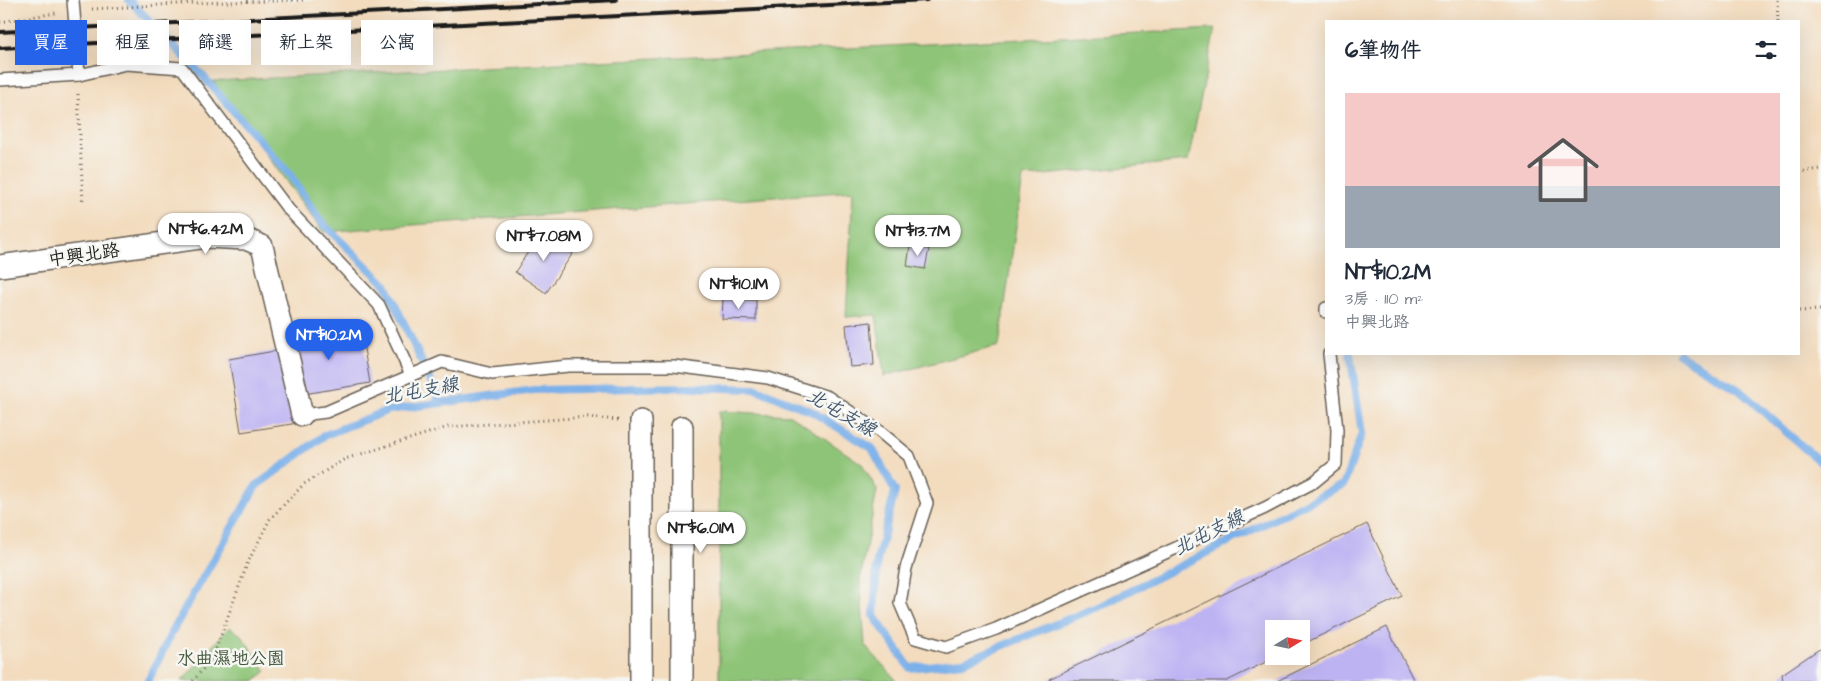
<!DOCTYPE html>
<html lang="zh-TW">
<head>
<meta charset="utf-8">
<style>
	:root { --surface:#fff; --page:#f6f6f7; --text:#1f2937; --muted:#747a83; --line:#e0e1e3; --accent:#2563eb }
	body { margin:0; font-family:"Architects Daughter","LXGW WenKai TC",sans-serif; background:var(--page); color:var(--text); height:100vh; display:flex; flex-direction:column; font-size:19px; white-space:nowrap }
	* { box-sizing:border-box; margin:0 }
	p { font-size:16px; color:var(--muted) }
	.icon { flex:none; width:28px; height:28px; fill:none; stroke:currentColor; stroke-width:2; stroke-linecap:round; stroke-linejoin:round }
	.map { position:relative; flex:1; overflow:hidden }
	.panel { position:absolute; left:1325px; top:20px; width:475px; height:335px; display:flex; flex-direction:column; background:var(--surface); border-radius:0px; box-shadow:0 5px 20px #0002 }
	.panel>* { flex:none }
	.top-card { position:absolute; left:15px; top:20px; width:475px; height:45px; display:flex; gap:10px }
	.needle { width:32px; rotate:80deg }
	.controls { position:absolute; left:1265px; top:620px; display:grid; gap:10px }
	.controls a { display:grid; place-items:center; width:45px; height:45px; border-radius:0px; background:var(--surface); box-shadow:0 5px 20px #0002; font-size:25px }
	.price { position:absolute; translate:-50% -42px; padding:0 11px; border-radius:18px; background:#fff; color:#222; font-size:16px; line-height:32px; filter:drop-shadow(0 1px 2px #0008) }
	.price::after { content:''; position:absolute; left:50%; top:30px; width:15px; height:11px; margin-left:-8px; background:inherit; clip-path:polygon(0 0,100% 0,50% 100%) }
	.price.on { background:var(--accent); color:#fff }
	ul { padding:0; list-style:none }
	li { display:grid; align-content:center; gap:10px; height:265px; padding:0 20px }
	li+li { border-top:1px solid var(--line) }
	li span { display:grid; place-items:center; height:155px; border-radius:0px; color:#555 }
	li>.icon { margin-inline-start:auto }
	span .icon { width:90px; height:90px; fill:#fffc; stroke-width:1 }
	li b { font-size:21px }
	h2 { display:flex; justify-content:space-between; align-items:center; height:60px; padding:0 20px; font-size:21px }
	.pill { padding:0 18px; border-radius:0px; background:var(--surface); box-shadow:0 5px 20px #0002; font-size:18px; line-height:45px }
	.pill.on { background:var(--accent); color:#fff }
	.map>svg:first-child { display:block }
	.green { fill:#8ec477; stroke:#55704a }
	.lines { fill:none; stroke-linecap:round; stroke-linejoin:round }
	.stream { stroke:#7cb0e9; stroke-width:8 }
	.building { fill:#bdb3f3 }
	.service-casing { stroke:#675f55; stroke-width:14 }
	.minor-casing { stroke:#675f55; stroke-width:24 }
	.path { stroke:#675f55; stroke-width:3; stroke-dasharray:1 4; stroke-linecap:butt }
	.service { stroke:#fff; stroke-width:11 }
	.minor { stroke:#fff; stroke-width:21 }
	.rail { stroke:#1c1c1c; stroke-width:4 }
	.labels { text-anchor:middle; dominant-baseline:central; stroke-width:5; stroke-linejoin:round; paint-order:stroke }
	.street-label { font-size:18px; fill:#1c1c1c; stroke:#f6f6f2 }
	.park-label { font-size:18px; fill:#44573c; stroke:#f6f6f2 }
	.water-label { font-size:19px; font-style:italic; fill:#42576e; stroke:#f6f6f2 }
</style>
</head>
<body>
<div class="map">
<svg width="1821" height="681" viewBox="0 0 1821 681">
	<rect width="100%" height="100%" fill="#f6f6f2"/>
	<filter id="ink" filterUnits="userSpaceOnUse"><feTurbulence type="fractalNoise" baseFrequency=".02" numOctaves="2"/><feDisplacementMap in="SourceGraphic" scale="10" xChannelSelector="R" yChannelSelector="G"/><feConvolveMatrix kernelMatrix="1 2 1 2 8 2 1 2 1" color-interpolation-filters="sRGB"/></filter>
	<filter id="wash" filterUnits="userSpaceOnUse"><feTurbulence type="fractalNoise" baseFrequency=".0096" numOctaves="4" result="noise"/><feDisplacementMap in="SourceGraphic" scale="20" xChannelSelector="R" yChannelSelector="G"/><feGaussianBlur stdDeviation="1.12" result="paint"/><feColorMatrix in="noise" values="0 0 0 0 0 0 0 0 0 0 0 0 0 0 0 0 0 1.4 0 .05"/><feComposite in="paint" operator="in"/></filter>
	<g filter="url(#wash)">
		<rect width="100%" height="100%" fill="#f3dcbe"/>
		<g class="green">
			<polygon points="1215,29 1188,161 1023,177 999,346 884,376 876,315 846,317 853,191 323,232 213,81"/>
			<polygon points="719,411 790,415 862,464 877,490 860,580 865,645 897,681 719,681"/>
			<polygon points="229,627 241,635 266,671 254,681 182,681"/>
		</g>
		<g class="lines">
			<g class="stream">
				<polyline points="129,0 201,74 290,175 320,221 386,285 441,403"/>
				<polyline points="1679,354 1739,390 1821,463"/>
				<polyline points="148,681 174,628 256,486 325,435 389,410 534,390 690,387 756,389 811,411 872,448 895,491 877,561 874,616 910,668 963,662 1100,606 1344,484 1362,433 1350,354"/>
			</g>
		</g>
		<g id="blocks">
			<g class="building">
				<polygon points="541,232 573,253 546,293 515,272"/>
				<polygon points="910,246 929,249 925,269 907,266"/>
				<polygon points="723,299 756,300 756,320 722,319"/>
				<polygon points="871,322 874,365 850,367 846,325"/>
				<polygon points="360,326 370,383 298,395 288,339"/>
				<polygon points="286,349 298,423 241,432 229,359"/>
				<polygon points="1367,524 1402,596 1301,645 1301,629 1274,629 1274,656 1278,656 1227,681 1050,681 1049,679"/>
				<polygon points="1387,627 1414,681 1277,681"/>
				<polygon points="1821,648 1821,681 1783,681 1782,674"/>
			</g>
		</g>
	</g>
	<g filter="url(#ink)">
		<use href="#blocks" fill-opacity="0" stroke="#675f55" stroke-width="1"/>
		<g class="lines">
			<g class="service-casing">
				<g id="service">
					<polyline points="73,0 79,75"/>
					<polyline points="0,80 79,75 126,64 182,68 288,209 379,305 411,375"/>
					<polyline points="1326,308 1326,312"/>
					<polyline points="302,415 326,412 442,362 492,374 568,366 674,366 768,378 828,397 879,431 909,456 927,503 906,568 900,603 915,638 946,647 996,629 1265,508 1314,482 1336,464 1337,430 1329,354"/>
				</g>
			</g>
			<g class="minor-casing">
				<g id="minor">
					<polyline points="0,266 207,237 246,239 262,246 302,415"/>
					<polyline points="641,681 641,421"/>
					<polyline points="682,681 682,427"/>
				</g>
			</g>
			<g class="path">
				<polyline points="1777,0 1778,21"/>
				<polyline points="92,9 194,3 306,0"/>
				<polyline points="0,22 56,13"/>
				<polyline points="78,94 83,203"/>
				<polyline points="1799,172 1821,169"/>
				<polyline points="1799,311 1821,310"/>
				<polyline points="193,681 213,657 248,562 270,519 304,484 345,459 448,427 588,417 618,420"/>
			</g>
			<use href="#service" class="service"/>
			<use href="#minor" class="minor"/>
			<g class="rail">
				<polyline points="0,32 616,0"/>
				<polyline points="0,48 927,0"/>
			</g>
		</g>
	</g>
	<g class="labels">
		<g class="street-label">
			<text transform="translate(84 255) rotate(-8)">中興北路</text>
		</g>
		<g class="park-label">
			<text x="231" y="658">水曲濕地公園</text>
		</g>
		<g class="water-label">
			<text transform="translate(421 391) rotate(-10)">北屯支線</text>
			<text transform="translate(841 413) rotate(30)">北屯支線</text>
			<text transform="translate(1209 533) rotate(-27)">北屯支線</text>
		</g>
	</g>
</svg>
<div class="controls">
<a><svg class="needle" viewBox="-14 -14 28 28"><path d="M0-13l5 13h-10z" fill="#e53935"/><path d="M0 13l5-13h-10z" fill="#747a83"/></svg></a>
</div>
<b class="price" style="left:206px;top:255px">NT$6.42M</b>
<b class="price" style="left:918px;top:257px">NT$13.7M</b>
<b class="price" style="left:544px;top:262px">NT$7.08M</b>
<b class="price" style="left:739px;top:310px">NT$10.1M</b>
<b class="price on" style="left:329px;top:361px">NT$10.2M</b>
<b class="price" style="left:701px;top:554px">NT$6.01M</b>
<div class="top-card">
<a class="pill on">買屋</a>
<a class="pill">租屋</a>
<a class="pill">篩選</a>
<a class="pill">新上架</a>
<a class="pill">公寓</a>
</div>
<section class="panel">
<h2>6筆物件<svg class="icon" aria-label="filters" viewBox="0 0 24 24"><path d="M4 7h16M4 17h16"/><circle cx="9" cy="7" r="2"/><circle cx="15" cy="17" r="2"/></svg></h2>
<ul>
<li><span style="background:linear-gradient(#f6c9c9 60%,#9aa5b1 0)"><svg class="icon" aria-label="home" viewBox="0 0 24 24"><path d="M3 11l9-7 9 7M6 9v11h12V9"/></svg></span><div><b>NT$10.2M</b><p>3房 · 110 m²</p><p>中興北路</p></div></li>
</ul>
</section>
</div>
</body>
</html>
